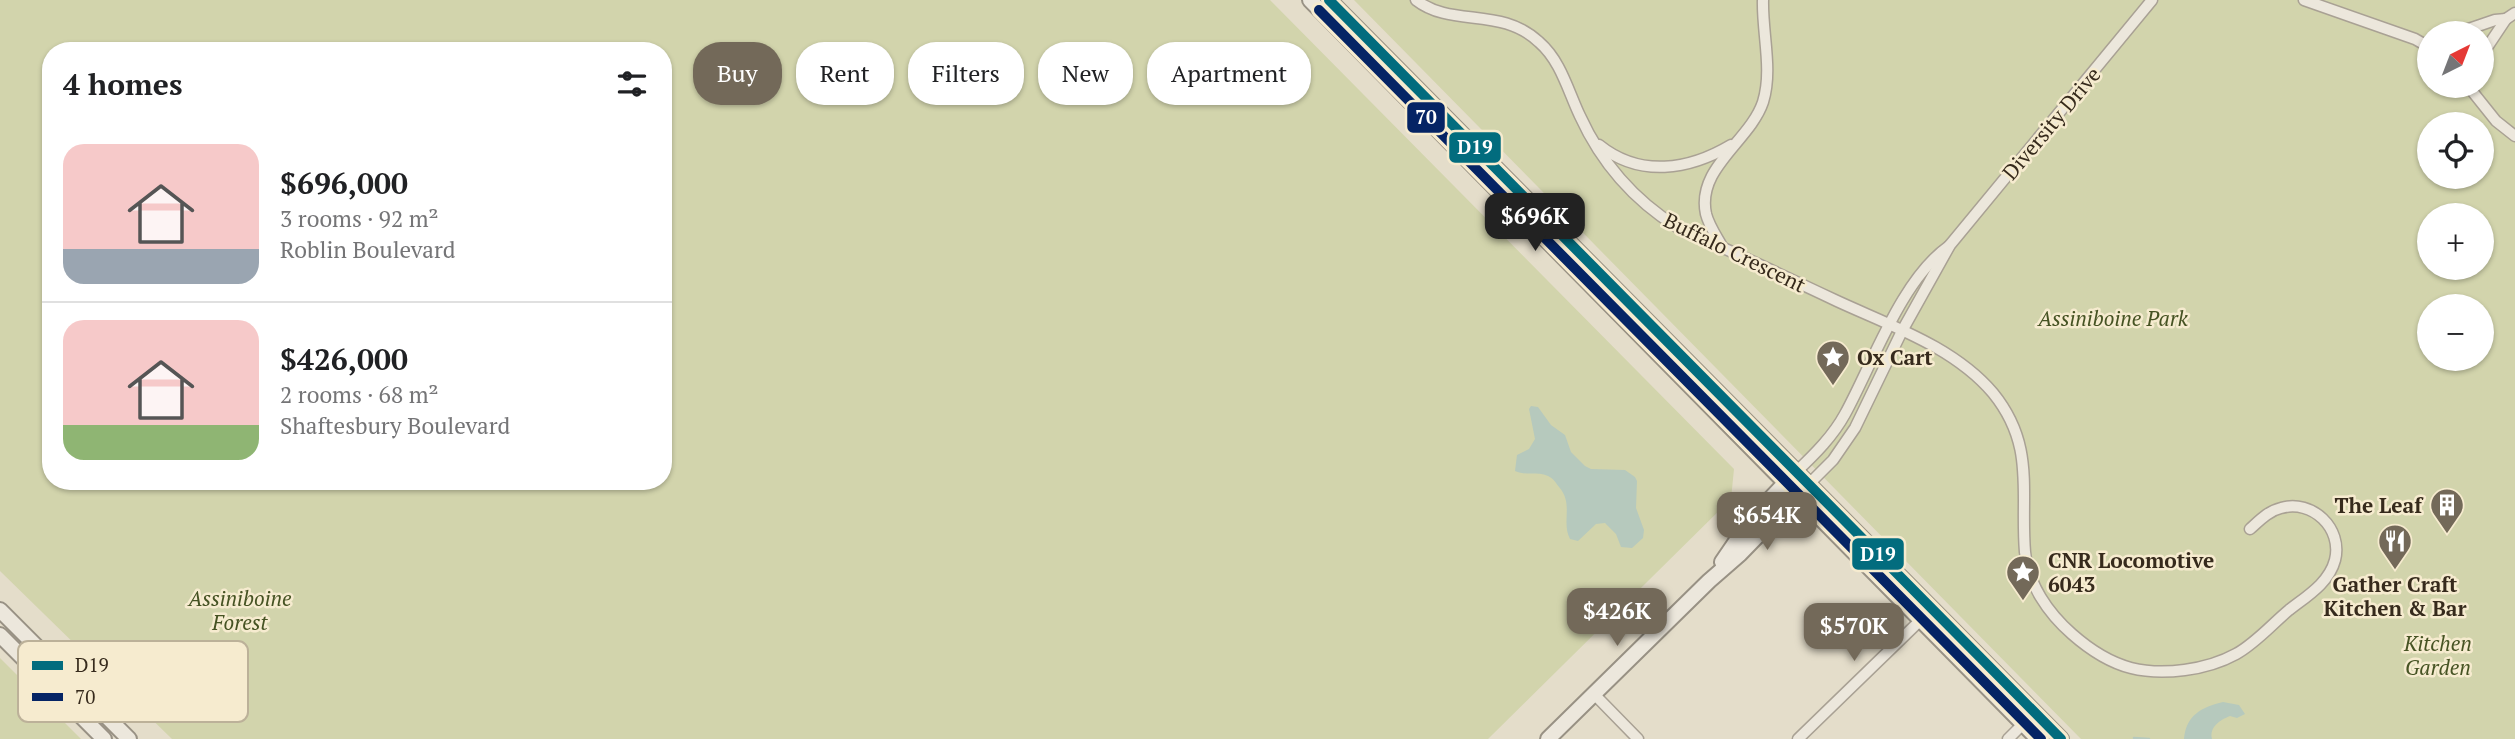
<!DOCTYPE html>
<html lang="en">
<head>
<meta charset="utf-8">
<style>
	:root { --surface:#fff; --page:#f2f2f2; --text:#202124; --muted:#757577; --line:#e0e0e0; --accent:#736959 }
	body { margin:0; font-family:"PT Serif",serif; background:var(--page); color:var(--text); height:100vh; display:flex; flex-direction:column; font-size:26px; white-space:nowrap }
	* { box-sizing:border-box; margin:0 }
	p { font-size:23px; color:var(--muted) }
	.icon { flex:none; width:38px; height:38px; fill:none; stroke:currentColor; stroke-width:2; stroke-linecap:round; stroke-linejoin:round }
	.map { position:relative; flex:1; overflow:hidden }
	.drawer { position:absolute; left:42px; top:42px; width:630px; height:448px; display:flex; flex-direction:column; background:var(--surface); border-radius:28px; box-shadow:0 2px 5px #0004 }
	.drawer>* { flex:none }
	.top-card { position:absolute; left:693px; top:42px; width:665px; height:63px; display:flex; gap:14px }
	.needle { width:46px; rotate:42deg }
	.tools { position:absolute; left:2417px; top:21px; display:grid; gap:14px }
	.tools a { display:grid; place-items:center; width:77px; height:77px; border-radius:50%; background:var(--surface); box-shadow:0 2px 5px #0004; font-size:35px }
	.price { position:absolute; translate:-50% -60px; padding:0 16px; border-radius:14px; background:var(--accent); color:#fff; font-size:23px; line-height:46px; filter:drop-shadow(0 2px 4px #0008) }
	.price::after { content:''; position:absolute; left:50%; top:42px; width:21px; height:16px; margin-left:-10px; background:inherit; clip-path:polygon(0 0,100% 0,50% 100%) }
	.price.on { background:#222; color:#fff }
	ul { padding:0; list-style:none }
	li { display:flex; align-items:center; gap:21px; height:175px; padding:0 21px }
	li+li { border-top:2px solid var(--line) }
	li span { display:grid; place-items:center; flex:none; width:196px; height:140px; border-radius:21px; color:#555 }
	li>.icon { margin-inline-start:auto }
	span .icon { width:84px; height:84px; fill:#fffc; stroke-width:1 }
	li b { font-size:30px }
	h2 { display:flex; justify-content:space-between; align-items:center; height:84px; padding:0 21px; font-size:30px }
	.tag { padding:0 24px; border-radius:28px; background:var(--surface); box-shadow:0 2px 5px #0004; font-size:24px; line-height:63px }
	.tag.on { background:var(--accent); color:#fff }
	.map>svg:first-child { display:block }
	.green { fill:#d2d4ac; fill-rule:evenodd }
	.water { fill:#b6c9bd }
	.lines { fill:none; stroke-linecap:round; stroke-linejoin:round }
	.stream { stroke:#b6c9bd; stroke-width:2.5 }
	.street-casing { stroke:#a9a194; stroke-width:13 }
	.secondary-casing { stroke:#989184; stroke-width:18 }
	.street { stroke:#ece7dc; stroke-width:10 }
	.secondary { stroke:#ece7dc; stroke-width:14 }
	.bus-1-casing { stroke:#f6ebcf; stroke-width:16 }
	.bus-2-casing { stroke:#f6ebcf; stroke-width:16 }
	.bus-1 { stroke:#026c7e; stroke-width:10 }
	.bus-2 { stroke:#052465; stroke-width:10 }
	.labels { text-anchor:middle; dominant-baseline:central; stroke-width:5; stroke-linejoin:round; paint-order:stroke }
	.street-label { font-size:21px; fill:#362a1c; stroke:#f6ebcf }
	.park-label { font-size:21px; font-style:italic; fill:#465323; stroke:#f6ebcf }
	.poi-label { font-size:21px; font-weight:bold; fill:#362a1c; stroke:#f6ebcf; text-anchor:start }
	.key { fill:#f6ebcf; stroke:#bcb199; stroke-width:2 }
	.key-label { font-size:19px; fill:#362a1c }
	.line-badge { stroke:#f6ebcf; stroke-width:2.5 }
	.badge-label { font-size:19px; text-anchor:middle; font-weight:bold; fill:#fff }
</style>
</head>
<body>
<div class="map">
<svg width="2515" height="739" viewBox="0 0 2515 739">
	<rect width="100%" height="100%" fill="#e4ddca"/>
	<g class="green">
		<path d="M0,0H1270L1734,469L1731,499L1488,739H172L0,571ZM51,51H663V481H51Z"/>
		<path d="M1354,0H2515V739H2081ZM2429,33H2482V86H2429ZM2429,124H2482V177H2429ZM2429,215H2482V268H2429ZM2429,306H2482V359H2429Z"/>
		<polygon points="0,658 81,739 0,739"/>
	</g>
	<g class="water">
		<path d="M1531,406L1538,407L1551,425L1565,435L1571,452L1585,466L1591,469L1625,470L1635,477L1637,481L1636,508L1644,530L1643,538L1632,548L1621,547L1616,534L1605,523L1596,524L1578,541L1570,539C1561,522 1574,504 1559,487C1556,483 1553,478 1548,476C1537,471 1525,476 1515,471L1517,455L1529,449L1535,439L1529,409Z"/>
		<path d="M2223,702L2239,705L2245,714L2237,718L2230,716C2220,720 2209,727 2212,739H2184C2186,715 2202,707 2223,702Z"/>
	</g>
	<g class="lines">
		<polyline class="stream" points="2134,738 2149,739"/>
		<g class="street-casing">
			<g id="street">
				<path d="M1416,0C1452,28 1501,6 1539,42C1561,61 1568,91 1580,116C1601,162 1634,200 1677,227C1731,251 1784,276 1837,301C1891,326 1954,347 1993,393C2036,446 2020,492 2025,552C2028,584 2048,613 2072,634C2089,649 2108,662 2131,668C2163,676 2207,670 2236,654C2256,643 2272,624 2289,610C2307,596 2329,583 2335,560C2343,528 2312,499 2281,508C2268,511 2259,521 2250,529"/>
				<polyline points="2304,0 2415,39 2429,47"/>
				<polyline points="2457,33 2495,20 2506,19"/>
				<polyline points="2482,55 2506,19 2515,13"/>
				<polyline points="2468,86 2496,121 2515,136"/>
				<path d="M1599,145C1640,178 1689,170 1731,145"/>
				<path d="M1723,248C1717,237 1709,226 1706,214C1696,168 1750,141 1763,102C1773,70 1762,33 1763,0"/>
				<path d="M1797,471C1815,454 1833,436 1845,414C1873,363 1901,280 1949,246"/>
				<polyline points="1809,484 1833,460 1855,428 1902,331 1950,245 2152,0"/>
				<polyline points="1595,695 1638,739"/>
				<polyline points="1798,739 1932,609"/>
				<polyline points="2008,739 2027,720"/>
			</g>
		</g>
		<g class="secondary-casing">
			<g id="secondary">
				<polyline points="1310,0 2038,739"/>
				<polyline points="1329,0 2061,739"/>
				<polyline points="1722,562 1752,518 1790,478"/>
				<polyline points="0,610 129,739"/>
				<polyline points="0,635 104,739"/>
				<polyline points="1548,739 1709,581 1740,554 1802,490"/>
			</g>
		</g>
		<use href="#street" class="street"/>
		<use href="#secondary" class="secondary"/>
		<g class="bus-1-casing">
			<polyline id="bus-1" points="1329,0 2061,739"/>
		</g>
		<g class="bus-2-casing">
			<polyline id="bus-2" points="1319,10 2041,739"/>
		</g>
		<use href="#bus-1" class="bus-1"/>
		<use href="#bus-2" class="bus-2"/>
	</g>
	<defs>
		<g id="sight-pin" transform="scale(1.75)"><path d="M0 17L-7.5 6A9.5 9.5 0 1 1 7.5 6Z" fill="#736959" stroke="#f6ebcf"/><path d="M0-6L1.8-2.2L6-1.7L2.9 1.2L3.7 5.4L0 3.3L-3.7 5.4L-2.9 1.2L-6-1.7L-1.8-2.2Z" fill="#fff"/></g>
		<g id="building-pin" transform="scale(1.75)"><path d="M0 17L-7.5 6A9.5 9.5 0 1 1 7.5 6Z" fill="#736959" stroke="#f6ebcf"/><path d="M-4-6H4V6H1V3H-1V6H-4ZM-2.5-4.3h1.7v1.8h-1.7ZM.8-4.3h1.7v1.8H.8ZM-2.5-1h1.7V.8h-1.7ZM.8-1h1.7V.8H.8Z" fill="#fff"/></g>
		<g id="restaurant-pin" transform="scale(1.75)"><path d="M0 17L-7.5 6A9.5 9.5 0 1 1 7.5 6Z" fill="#736959" stroke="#f6ebcf"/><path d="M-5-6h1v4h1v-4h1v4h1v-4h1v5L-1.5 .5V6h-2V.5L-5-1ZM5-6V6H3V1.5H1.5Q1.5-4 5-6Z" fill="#fff"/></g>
	</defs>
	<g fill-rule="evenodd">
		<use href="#sight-pin" x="1833" y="357"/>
		<use href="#building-pin" x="2447" y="505"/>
		<use href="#restaurant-pin" x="2395" y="541"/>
		<use href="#sight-pin" x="2023" y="572"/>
	</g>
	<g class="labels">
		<g class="street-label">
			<text transform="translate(2051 123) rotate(-50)">Diversity Drive</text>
			<text transform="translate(1735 252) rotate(26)">Buffalo Crescent</text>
		</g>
		<g class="park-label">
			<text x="2113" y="318">Assiniboine Park</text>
			<text x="240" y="598">Assiniboine<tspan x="240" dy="24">Forest</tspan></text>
			<text x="2438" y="643">Kitchen<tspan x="2438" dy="24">Garden</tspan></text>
		</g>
		<g class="poi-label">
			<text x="1857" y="357">Ox Cart</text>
			<text x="2422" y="505" text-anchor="end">The Leaf</text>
			<text x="2048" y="560">CNR Locomotive<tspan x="2048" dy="24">6043</tspan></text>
			<text x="2395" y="584" text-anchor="middle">Gather Craft<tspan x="2395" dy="24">Kitchen &amp; Bar</tspan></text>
		</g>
	</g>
	<rect x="18" y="641" width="230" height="81" rx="10" class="key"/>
	<rect x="32" y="661" width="31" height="9" fill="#026c7e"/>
	<rect x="32" y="693" width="31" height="8" fill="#052465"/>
	<g class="key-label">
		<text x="75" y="672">D19</text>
		<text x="75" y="704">70</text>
	</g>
	<g class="line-badge">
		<rect x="1406" y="101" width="40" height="33" rx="7" fill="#052465"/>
		<rect x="1448" y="131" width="54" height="33" rx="7" fill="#026c7e"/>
		<rect x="1851" y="537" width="54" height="34" rx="7" fill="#026c7e"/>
	</g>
	<g class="badge-label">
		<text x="1426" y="124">70</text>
		<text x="1475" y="154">D19</text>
		<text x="1878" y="561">D19</text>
	</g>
</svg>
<div class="tools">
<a><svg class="needle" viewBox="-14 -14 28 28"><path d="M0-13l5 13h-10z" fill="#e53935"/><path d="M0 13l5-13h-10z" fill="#757577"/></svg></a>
<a><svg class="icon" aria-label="locate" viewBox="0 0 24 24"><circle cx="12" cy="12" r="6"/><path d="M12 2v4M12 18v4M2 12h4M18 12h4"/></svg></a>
<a>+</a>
<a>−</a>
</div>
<b class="price on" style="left:1535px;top:253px">$696K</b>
<b class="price" style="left:1767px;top:552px">$654K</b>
<b class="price" style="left:1617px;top:648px">$426K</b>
<b class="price" style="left:1854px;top:663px">$570K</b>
<div class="top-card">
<a class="tag on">Buy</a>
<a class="tag">Rent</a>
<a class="tag">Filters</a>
<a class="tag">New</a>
<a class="tag">Apartment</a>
</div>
<section class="drawer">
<h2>4 homes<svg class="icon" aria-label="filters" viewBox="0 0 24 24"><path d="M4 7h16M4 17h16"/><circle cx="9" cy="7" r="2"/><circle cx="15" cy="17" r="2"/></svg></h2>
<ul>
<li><span style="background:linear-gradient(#f6c9c9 75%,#9aa5b1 0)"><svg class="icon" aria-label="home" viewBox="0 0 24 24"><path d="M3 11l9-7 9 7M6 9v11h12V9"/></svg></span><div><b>$696,000</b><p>3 rooms · 92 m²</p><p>Roblin Boulevard</p></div></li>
<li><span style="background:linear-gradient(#f6c9c9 75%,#8fb573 0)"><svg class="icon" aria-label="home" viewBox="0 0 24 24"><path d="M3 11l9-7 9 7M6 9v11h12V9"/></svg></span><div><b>$426,000</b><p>2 rooms · 68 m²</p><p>Shaftesbury Boulevard</p></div></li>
</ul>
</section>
</div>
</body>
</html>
